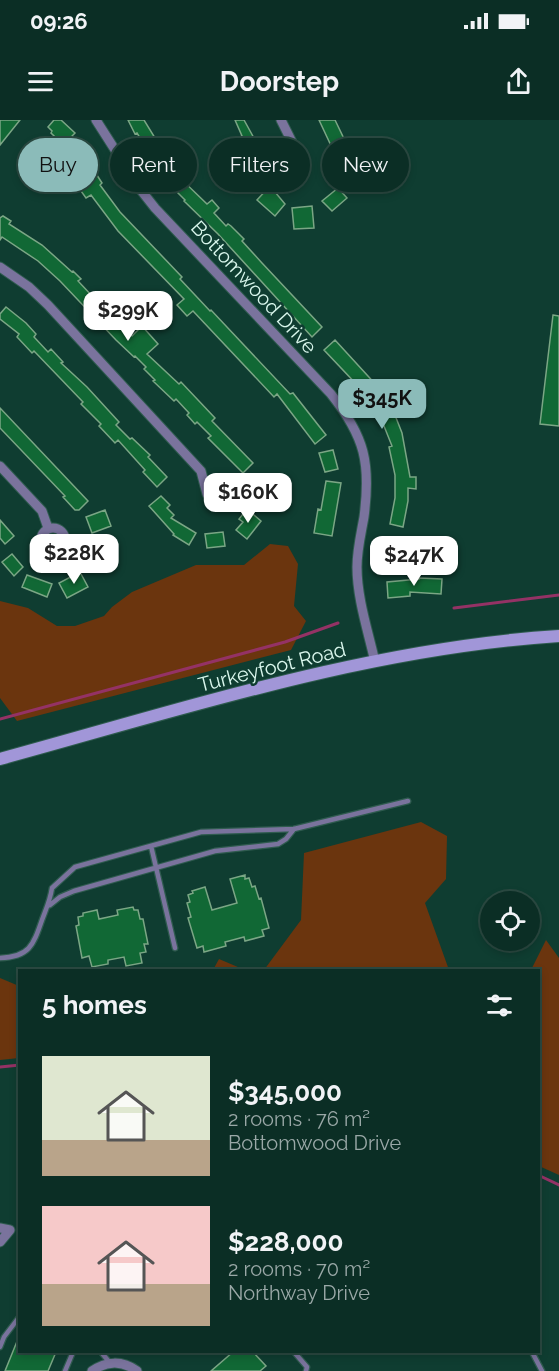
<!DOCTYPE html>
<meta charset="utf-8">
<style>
:root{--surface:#0b2e25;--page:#193a32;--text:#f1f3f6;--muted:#9aa8a7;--line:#2b4a42;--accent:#8bbbb9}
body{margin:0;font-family:Raleway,sans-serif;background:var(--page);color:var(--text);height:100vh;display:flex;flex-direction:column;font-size:22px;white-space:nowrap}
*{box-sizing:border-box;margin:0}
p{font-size:20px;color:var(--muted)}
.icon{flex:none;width:33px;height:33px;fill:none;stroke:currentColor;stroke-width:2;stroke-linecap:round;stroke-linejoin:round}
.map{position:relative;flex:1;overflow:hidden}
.details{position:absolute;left:18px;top:849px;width:522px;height:384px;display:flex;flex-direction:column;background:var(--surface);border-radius:0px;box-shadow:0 3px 9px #0003,0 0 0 2px var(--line)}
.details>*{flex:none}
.guide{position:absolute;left:18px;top:18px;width:524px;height:54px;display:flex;gap:12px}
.fabs{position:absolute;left:480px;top:771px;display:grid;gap:12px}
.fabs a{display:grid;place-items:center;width:60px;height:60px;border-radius:50%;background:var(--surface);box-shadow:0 3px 9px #0003,0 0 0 2px var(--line);font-size:30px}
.price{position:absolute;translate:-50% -51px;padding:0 14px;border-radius:12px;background:#fff;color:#222;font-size:20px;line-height:39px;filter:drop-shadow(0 2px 3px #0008)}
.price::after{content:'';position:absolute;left:50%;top:36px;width:18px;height:14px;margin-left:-9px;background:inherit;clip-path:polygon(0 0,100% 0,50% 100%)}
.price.current{background:var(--accent);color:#111}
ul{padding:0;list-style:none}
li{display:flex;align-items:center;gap:18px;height:150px;padding:0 24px}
li span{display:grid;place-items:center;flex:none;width:168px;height:120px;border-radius:0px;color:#555}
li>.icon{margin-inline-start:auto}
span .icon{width:72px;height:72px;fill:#fffc;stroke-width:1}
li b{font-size:26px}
h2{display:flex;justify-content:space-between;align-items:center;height:72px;padding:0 24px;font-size:26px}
.pill{padding:0 21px;border-radius:27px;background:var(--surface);box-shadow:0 3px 9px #0003,0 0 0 2px var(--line);font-size:21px;line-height:54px}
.pill.current{background:var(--accent);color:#111}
.status{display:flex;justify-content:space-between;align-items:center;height:42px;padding:0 30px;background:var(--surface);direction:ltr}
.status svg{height:16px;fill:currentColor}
header{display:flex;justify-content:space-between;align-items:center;height:78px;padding:0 24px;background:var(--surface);font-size:27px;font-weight:700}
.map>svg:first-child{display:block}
.green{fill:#6b350e}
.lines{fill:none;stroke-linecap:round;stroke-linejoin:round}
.stream{stroke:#943265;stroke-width:3}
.building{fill:#116835;stroke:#7ba685;stroke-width:1.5}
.lane-casing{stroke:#2f5b4f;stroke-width:7}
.street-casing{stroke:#2f5b4f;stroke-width:11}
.secondary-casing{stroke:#2f5b4f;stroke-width:14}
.lane{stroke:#7a739d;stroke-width:4.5}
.street{stroke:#7a739d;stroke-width:9}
.secondary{stroke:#a196d8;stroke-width:12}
.labels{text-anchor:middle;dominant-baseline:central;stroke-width:5;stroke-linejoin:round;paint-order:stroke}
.street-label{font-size:20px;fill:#daf7ed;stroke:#0f3d31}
</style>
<div class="status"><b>09:26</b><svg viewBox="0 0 49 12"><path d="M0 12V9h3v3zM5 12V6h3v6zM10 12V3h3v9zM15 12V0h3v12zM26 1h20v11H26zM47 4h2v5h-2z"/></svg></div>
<header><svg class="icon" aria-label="menu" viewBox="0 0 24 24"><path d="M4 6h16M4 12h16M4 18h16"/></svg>Doorstep<svg class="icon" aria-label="share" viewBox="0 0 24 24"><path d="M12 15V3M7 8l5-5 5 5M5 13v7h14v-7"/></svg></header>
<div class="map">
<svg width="559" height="1251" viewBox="0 0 559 1251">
<rect width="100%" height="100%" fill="#0f3d31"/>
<path class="green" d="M270 424 288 426 298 444 294 486 306 501 291 530 17 601 0 578V481L28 488 57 506H75L104 496 112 487 132 472 196 445H244Z
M421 702 447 716 446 759 425 783 449 850H264L301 800 304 733Z
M546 820 559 838V1055L539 1046 538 850H531Z
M219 839 245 850H213Z
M0 858 19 866V938L0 940Z"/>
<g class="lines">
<path class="stream" d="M454 488 559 475
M0 599 285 522 338 503
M0 947 20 945
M538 1055 559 1065"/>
</g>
<path class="building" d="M0 0H20L0 25Z
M54 0H61L75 13 72 16 102 63 100 65 120 92 182 157 180 159 210 191 211 190 290 274 293 273 326 315 315 324 277 274 274 277 193 191 187 196 177 185 184 179 118 111 91 75 86 78 76 64 84 58 67 31 69 30 51 13 52 11 48 7Z
M128 0H144L166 36 170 33 184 54 179 57 207 84 212 80 219 88 214 93 226 106 228 104 231 106 244 119 242 121 262 143 322 207 312 217 218 114 184 81 185 80 176 71 165 53 163 55 137 13 135 14Z
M235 0H244L260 29 254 32 266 58 254 64 244 42 248 40 238 18 242 16Z
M319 0H335L347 25 334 32Z
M337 40 350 42 348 59 335 58Z
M270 66 285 84 275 96 257 80Z
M338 68 347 78 332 91 322 81Z
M312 86 314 108 294 109 292 88Z
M3 96 11 101 9 104 42 125 72 152 73 151 81 159 78 161 94 178 97 176 103 184 102 185 132 216 142 206 158 224 147 234 179 264 181 262 215 298 212 301 253 343 243 353 208 318 211 316 197 302 195 304 187 295 189 293 176 279 174 281 153 261 155 260 144 249 146 247 135 236 134 237 116 220 60 161 38 141 2 117 0 120V98Z
M6 187 26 203 36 214 34 217 48 232 51 229 63 242 61 243 87 267 119 302 116 305 130 319 132 318 150 335 148 337 167 357 157 367 143 352 145 350 118 320 115 323 99 306 101 304 81 284 83 282 34 231 32 233 17 217 19 214 0 199V194Z
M553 195 559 196V306L540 304Z
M335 220 378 267 393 290 402 313 410 357H416V369L408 368V381L403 407 390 404 395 378V355L389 327 392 326 380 296 362 267 360 268 324 230Z
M0 288 88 381 79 390H75L63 377 65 376 0 308Z
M333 330 338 349 325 352 319 333Z
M261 360 263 380 248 381 246 362Z
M326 361 341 363 332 416 314 413 318 389 321 390Z
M161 376 170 385 167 388 174 395 171 398 196 413 189 425 173 415 174 414 149 386Z
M247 389 261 401 247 419 236 410 243 402 239 399Z
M105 390 111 406 92 413 86 397Z
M0 400 14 416 5 424 0 418Z
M223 412 225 426 207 428 205 414Z
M93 425 107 429 101 449 87 445Z
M12 434 23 447 14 456 2 442Z
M80 452 88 467 67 478 59 463Z
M27 455 52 464 47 477 22 467Z
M419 458 442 459 441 474 410 472V476L388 478 387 462 419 459Z
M245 755V759L249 758 252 767 255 766 259 779 261 778 269 808 262 810 264 816 245 821 244 817 225 822 226 826 204 832 203 826 197 828 188 798 191 797 187 783 190 782 188 775 193 773 192 771 205 767 212 790 237 783 230 759Z
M133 787 134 790H138L140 799H143L148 824H144L146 832 140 833 142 843 126 846 124 837 108 840V844L92 847 89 836 82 838 76 806 79 805 78 797 83 796V793L97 790 99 799 118 795 117 790Z
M20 1214V1232H56L48 1251H5Z
M233 1232H253L266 1246 260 1251H211Z"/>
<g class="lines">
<g class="lane-casing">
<path id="lane" d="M151 726 175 828
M50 785 60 777 74 771 215 731 278 724 286 719 294 709
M0 838C29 837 33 826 42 800 46 789 50 781 52 768L75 747 201 712 294 709 408 681
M0 1227 4 1217 20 1196
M101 1232 110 1243
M294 1232 307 1247 306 1251
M532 1232 542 1251
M65 1251 73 1232"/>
</g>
<g class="street-casing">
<path id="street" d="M96 0 140 69 155 88 331 274C365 317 371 343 364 397 361 414 357 430 357 447 357 478 368 511 375 542
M281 0 302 42
M0 147 29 167 48 185 201 351 207 374
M0 346 42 391 48 408
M41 420a12 12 0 1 1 24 0a12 12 0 1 1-24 0Z
M0 1108 10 1110 0 1122
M92 1251C106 1241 122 1240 137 1251"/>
</g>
<g class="secondary-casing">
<path id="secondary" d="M0 639C183 589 369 528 559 516"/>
</g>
<use href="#lane" class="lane"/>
<use href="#street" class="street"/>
<use href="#secondary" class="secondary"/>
</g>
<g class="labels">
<g class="street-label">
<text transform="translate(254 167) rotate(47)">Bottomwood Drive</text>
<text transform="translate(272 547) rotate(-14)">Turkeyfoot Road</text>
</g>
</g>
</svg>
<div class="fabs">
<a><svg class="icon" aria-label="locate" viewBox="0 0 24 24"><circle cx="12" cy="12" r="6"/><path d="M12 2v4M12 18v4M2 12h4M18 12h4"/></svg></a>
</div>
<b class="price" style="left:128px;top:222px">$299K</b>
<b class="price current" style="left:382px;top:310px">$345K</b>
<b class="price" style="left:248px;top:404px">$160K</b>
<b class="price" style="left:74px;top:465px">$228K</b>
<b class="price" style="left:414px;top:467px">$247K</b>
<div class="guide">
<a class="pill current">Buy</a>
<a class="pill">Rent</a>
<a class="pill">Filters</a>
<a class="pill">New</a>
</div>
<section class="details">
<h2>5 homes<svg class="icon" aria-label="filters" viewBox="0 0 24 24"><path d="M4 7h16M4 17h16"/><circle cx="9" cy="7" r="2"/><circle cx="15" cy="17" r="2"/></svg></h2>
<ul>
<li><span style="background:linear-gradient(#dfe7d0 70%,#b9a48a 0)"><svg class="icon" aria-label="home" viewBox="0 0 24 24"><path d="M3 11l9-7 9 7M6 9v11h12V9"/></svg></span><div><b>$345,000</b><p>2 rooms · 76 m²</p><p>Bottomwood Drive</p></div></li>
<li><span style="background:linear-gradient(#f6c9c9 65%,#b9a48a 0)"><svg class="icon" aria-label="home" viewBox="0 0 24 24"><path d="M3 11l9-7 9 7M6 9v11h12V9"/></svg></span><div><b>$228,000</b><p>2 rooms · 70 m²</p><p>Northway Drive</p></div></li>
</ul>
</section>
</div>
